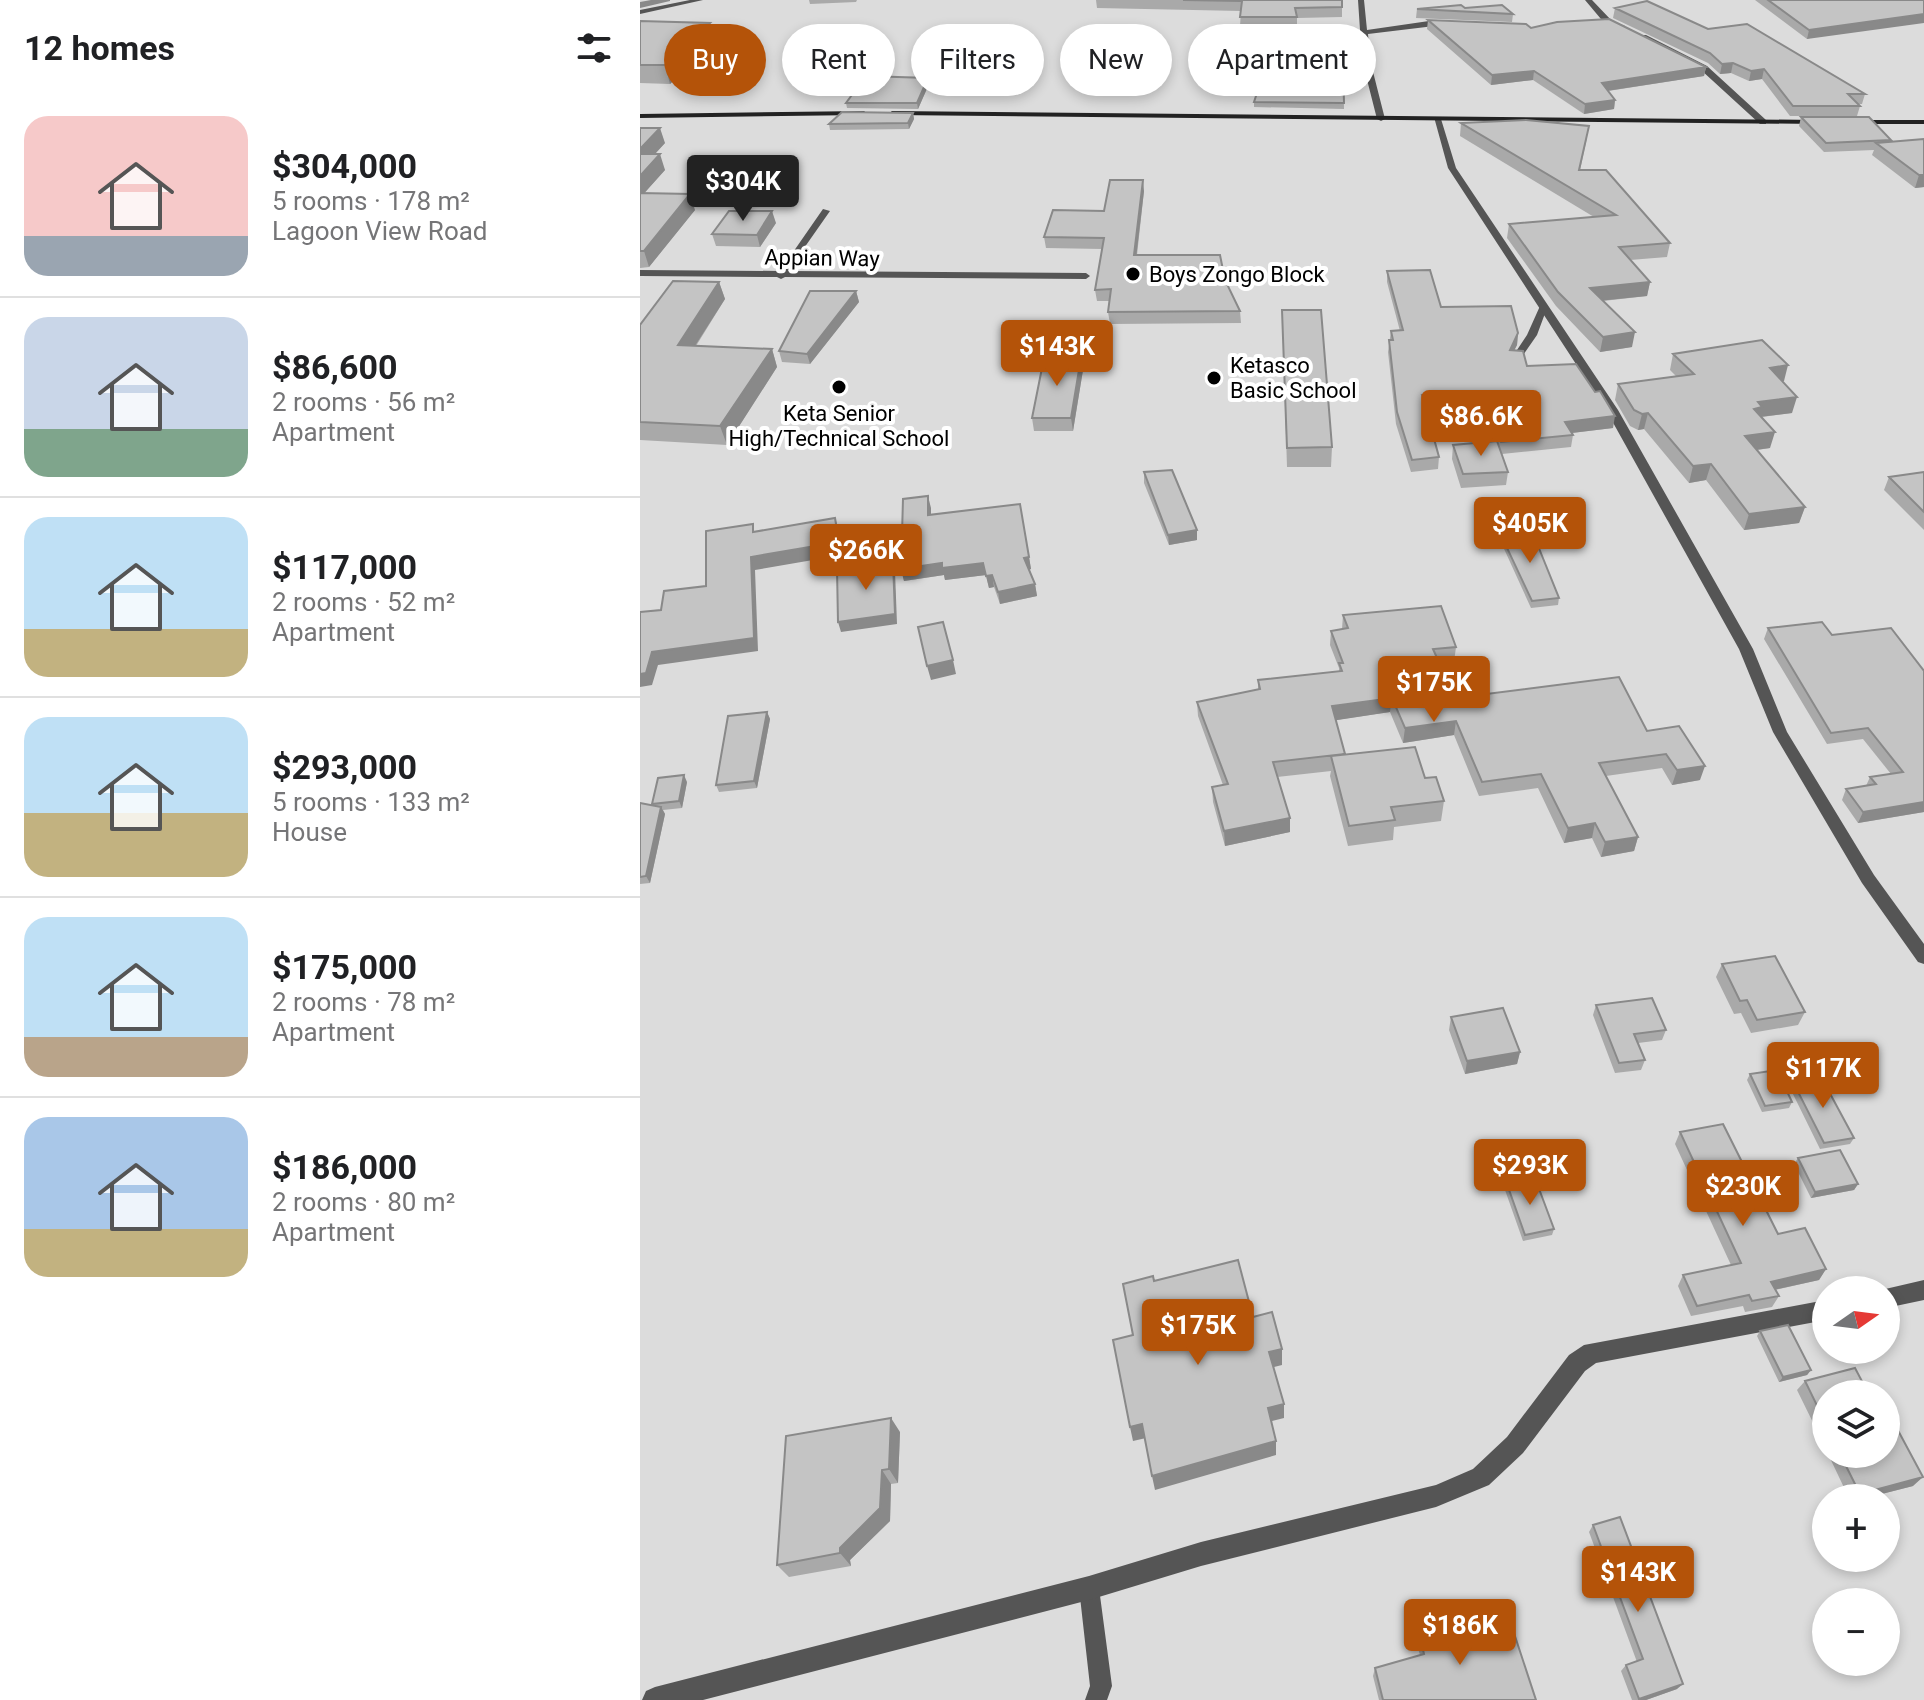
<!DOCTYPE html>
<meta charset="utf-8">
<style>
:root{--surface:#fff;--page:#f6f6f6;--text:#202124;--muted:#757577;--line:#e0e0e0;--accent:#b45309}
body{margin:0;font-family:Roboto,sans-serif;background:var(--page);color:var(--text);height:100vh;display:flex;flex-direction:column;font-size:30px;white-space:nowrap}
*{box-sizing:border-box;margin:0}
p{font-size:26px;color:var(--muted)}
.icon{flex:none;width:44px;height:44px;fill:none;stroke:currentColor;stroke-width:2;stroke-linecap:round;stroke-linejoin:round}
.map{position:relative;flex:1;overflow:hidden}
.side{display:flex;flex-direction:column;background:var(--surface);width:640px}
.side>*{flex:none}
.banner{position:absolute;left:24px;top:24px;width:760px;height:72px;display:flex;gap:16px}
.needle{width:52px;rotate:76deg}
.controls{position:absolute;left:1172px;top:1276px;display:grid;gap:16px}
.controls a{display:grid;place-items:center;width:88px;height:88px;border-radius:50%;background:var(--surface);box-shadow:0 4px 12px #0003;font-size:40px}
.price{position:absolute;translate:-50% -68px;padding:0 18px;border-radius:8px;background:var(--accent);color:#fff;font-size:26px;line-height:52px;filter:drop-shadow(0 2px 4px #0008)}
.price::after{content:'';position:absolute;left:50%;top:48px;width:24px;height:18px;margin-left:-12px;background:inherit;clip-path:polygon(0 0,100% 0,50% 100%)}
.price.current{background:#222;color:#fff}
ul{padding:0;list-style:none}
li{display:flex;align-items:center;gap:24px;height:200px;padding:0 24px}
li+li{border-top:2px solid var(--line)}
li span{display:grid;place-items:center;flex:none;width:224px;height:160px;border-radius:24px;color:#555}
li>.icon{margin-inline-start:auto}
span .icon{width:96px;height:96px;fill:#fffc;stroke-width:1}
li b{font-size:34px}
h2{display:flex;justify-content:space-between;align-items:center;height:96px;padding:0 24px;font-size:34px}
.chip{padding:0 28px;border-radius:36px;background:var(--surface);box-shadow:0 4px 12px #0003;font-size:28px;line-height:72px}
.chip.current{background:var(--accent);color:#fff}
main{display:flex;flex:1;min-height:0}
.map>svg:first-child{display:block}
.green{fill:#dcdcdc;fill-rule:evenodd}
.lines{fill:none;stroke-linecap:round;stroke-linejoin:round}
.service{fill:#555;fill-rule:evenodd}
.minor{fill:#555;fill-rule:evenodd}
.secondary{fill:#222;fill-rule:evenodd}
.wall{fill:#a9a9a9}
.shaded-wall{fill:#898989}
.building{fill:#c4c4c4;stroke:#898989;stroke-width:2}
.poi-dot{fill:#000;stroke:#fff;stroke-width:3}
.labels{text-anchor:middle;dominant-baseline:central;stroke-width:8;stroke-linejoin:round;paint-order:stroke}
.far-street-label{font-size:22px;fill:#000;stroke:#fff}
.far-poi-label{font-size:22px;fill:#000;stroke:#fff;text-anchor:start}
</style>
<main>
<section class="side">
<h2>12 homes<svg class="icon" aria-label="filters" viewBox="0 0 24 24"><path d="M4 7h16M4 17h16"/><circle cx="9" cy="7" r="2"/><circle cx="15" cy="17" r="2"/></svg></h2>
<ul>
<li><span style="background:linear-gradient(#f6c9c9 75%,#9aa5b1 0)"><svg class="icon" aria-label="home" viewBox="0 0 24 24"><path d="M3 11l9-7 9 7M6 9v11h12V9"/></svg></span><div><b>$304,000</b><p>5 rooms · 178 m²</p><p>Lagoon View Road</p></div></li>
<li><span style="background:linear-gradient(#c9d6e8 70%,#7fa58c 0)"><svg class="icon" aria-label="home" viewBox="0 0 24 24"><path d="M3 11l9-7 9 7M6 9v11h12V9"/></svg></span><div><b>$86,600</b><p>2 rooms · 56 m²</p><p>Apartment</p></div></li>
<li><span style="background:linear-gradient(#bfe0f5 70%,#c2b280 0)"><svg class="icon" aria-label="home" viewBox="0 0 24 24"><path d="M3 11l9-7 9 7M6 9v11h12V9"/></svg></span><div><b>$117,000</b><p>2 rooms · 52 m²</p><p>Apartment</p></div></li>
<li><span style="background:linear-gradient(#bfe0f5 60%,#c2b280 0)"><svg class="icon" aria-label="home" viewBox="0 0 24 24"><path d="M3 11l9-7 9 7M6 9v11h12V9"/></svg></span><div><b>$293,000</b><p>5 rooms · 133 m²</p><p>House</p></div></li>
<li><span style="background:linear-gradient(#bfe0f5 75%,#b9a48a 0)"><svg class="icon" aria-label="home" viewBox="0 0 24 24"><path d="M3 11l9-7 9 7M6 9v11h12V9"/></svg></span><div><b>$175,000</b><p>2 rooms · 78 m²</p><p>Apartment</p></div></li>
<li><span style="background:linear-gradient(#a9c7e8 70%,#c2b280 0)"><svg class="icon" aria-label="home" viewBox="0 0 24 24"><path d="M3 11l9-7 9 7M6 9v11h12V9"/></svg></span><div><b>$186,000</b><p>2 rooms · 80 m²</p><p>Apartment</p></div></li>
</ul>
</section>
<div class="map">
<svg width="1284" height="1700" viewBox="0 0 1284 1700">
<rect width="100%" height="100%" fill="#fff"/>
<path class="green" d="M0 0H1284V1700H0ZM1186 1290H1246V1350H1186ZM1186 1394H1246V1454H1186ZM1186 1498H1246V1558H1186ZM1186 1602H1246V1662H1186Z"/>
<g class="lines">
<path class="service" d="M183 209 190 211 148 271 446 273 450 276 446 279 145 277 141 279 137 277 0 276V270L140 271Z
M900 306 907 308 897 335 879 361H873L871 359 887 335Z
M449 1578 456 1581 459 1588 472 1686 467 1700H445L450 1686 439 1588 442 1581Z"/>
<path class="minor" d="M50 0H63L0 14V10Z
M718 0H724L727 30 789 21 811 24 728 34 730 60 745 119 741 121 737 119 722 60Z
M945 0H952L972 21 985 26V30L966 25Z
M1000 35H1006L1067 66 1126 120V124H1120L1061 70 1000 39Z
M794 117 801 119 816 168 978 410 1113 649 1147 732 1234 875 1284 944V964L1278 962 1222 883 1133 732 1099 649 966 410 808 168Z
M1284 1280V1300L1246 1308V1290H1241Z
M1186 1300V1320L956 1363 945 1371 883 1453 849 1485 796 1507 561 1566 449 1600 63 1700H2L6 1691 15 1687 449 1576 561 1542 796 1485 833 1469 867 1437 929 1355 944 1345Z"/>
<path class="secondary" d="M225 111 222 115 0 118V114Z
M251 111 1178 120 1182 122 1178 124 254 115Z
M1214 120H1284V124H1211Z"/>
</g>
<path class="wall" d="M169 0H217L216 2 170 4Z
M456 0H702V17L657 18V27L600 26 601 11 457 8Z
M1115 0H1284L1167 39Z
M825 8 873 14 872 22 776 18 777 9Z
M975 8 1068 29 1225 94 1222 104H1218L1220 106 1217 116H1150L1122 79 1109 81 1091 73 1080 74 1068 63 973 18Z
M788 20 891 28 1066 67 1064 76 968 91 975 100 974 109 944 114 893 80 851 85 787 29Z
M0 21 75 41 30 84 0 83Z
M703 62 704 109 614 107V102L643 75Z
M289 84 278 109 207 108 206 103Z
M273 113 274 119 269 129 190 130 189 124Z
M1161 117 1251 140V142L1284 139V187L1275 188 1232 155 1234 150 1184 152 1159 126Z
M821 123 947 138 940 170 1030 243 1027 257 990 260 1010 282 1007 296 963 301 992 347 960 352 916 306 867 238 869 224 954 217 820 136Z
M0 128 25 143 15 154 25 170 4 193 55 210 9 267 0 268Z
M504 191 497 255 585 280 600 311 601 323 470 324 468 312 470 301H457L455 290 462 249 406 248 404 237 464 211Z
M136 223 120 247 76 246 72 234Z
M747 271 801 307 878 333 877 345 874 350 887 366 973 428 932 433 933 435 931 447 862 454 868 472 866 485 821 488 812 459 813 445 855 442 839 402 785 406 799 457 798 469 771 472 756 424 748 352 751 331H760L747 282Z
M79 282 85 299 56 346 132 349 137 367 87 445 0 440V325Z
M216 291 219 302 170 364 142 362 139 351Z
M642 310 692 447 691 467H647Z
M1033 354 1144 381H1142L1152 413 1122 417 1130 448 1117 450 1165 507 1159 523 1104 530 1066 480 1049 483 1004 429 998 430 990 426 975 400 978 384 1037 377 1030 370Z
M441 358 443 370 433 431H394L392 418Z
M504 472 557 530V540L529 545 504 483Z
M1284 472V530L1244 490 1249 477Z
M380 504 391 569 389 570 395 584 397 596 360 604 354 587 349 588 346 575 305 580 304 575 264 581 261 569 291 508V515Z
M860 533 919 598 918 605 891 608 860 540Z
M703 615 816 647 814 662 799 663 815 698 1007 731 1060 780 1032 785 1022 768 966 776 998 837 994 851 961 857 952 838 924 843 898 788 839 796 814 735 763 743 750 712 696 720 705 754 785 778 804 801 801 821 754 827 753 840 708 846 690 776 691 771 637 777 650 832 585 846 573 802 572 787 583 785 558 716 557 702 618 690V680L699 671V668L690 645 691 631 702 629Z
M1182 622 1284 812 1218 823 1202 800 1206 789 1226 786 1230 777 1251 774 1223 739 1187 744 1124 639 1128 628Z
M127 712 130 719 117 788 79 792 76 785Z
M47 782 42 808 23 810 25 814 10 883 0 884V803L13 806 12 804Z
M1082 964 1165 1012 1158 1025 1111 1033 1101 1013 1094 1014 1076 977Z
M956 1005 1026 1030 1022 1040 998 1043 1005 1060 1001 1070 975 1073 953 1015Z
M811 1017 880 1052 877 1064 825 1074 809 1030Z
M1110 1074 1152 1102 1149 1108 1122 1112 1107 1080Z
M1153 1082 1214 1138 1210 1144 1180 1149 1150 1088Z
M1040 1132 1138 1234 1186 1269 1179 1280 1135 1290 1139 1296 1132 1307 1105 1312 1103 1306 1051 1316 1038 1286 1043 1275 1091 1265 1035 1144Z
M1158 1158 1218 1184 1214 1190 1171 1198 1154 1164Z
M867 1184 914 1229 912 1235 883 1241 865 1190Z
M1120 1331 1171 1370 1167 1375 1139 1382 1117 1336Z
M1165 1381 1226 1389 1186 1394V1449L1157 1390Z
M260 1432 258 1483 251 1484 250 1521 210 1560 211 1566 149 1577 137 1565Z
M1188 1454H1246L1273 1486 1226 1498H1209Z
M953 1525 1037 1689 1006 1700H992L981 1671 986 1665 997 1662 949 1532Z
M779 1633H842L896 1700H739L733 1676 735 1668 780 1655 776 1642Z"/>
<path class="shaded-wall" d="M11 0H30V1L0 8V2Z
M1284 14V23L1167 39 1169 30Z
M70 23 75 41 30 84 25 65Z
M1093 63 1091 73 1080 74 1082 64Z
M1066 67 1064 76 960 92 962 83Z
M1124 69 1122 79 1109 81 1111 71Z
M894 71 893 80 851 85 852 75Z
M288 78 289 84 278 109 277 103Z
M975 100 974 109 944 114 945 104Z
M273 113 274 119 269 129 268 123Z
M20 128 25 143 1 169 0 165V149Z
M20 154 25 170 0 198V176Z
M1279 175H1284V187L1275 188Z
M503 180 504 191 495 267 494 255Z
M50 194 55 210 9 267 4 251Z
M132 211 136 223 120 247 117 235Z
M79 282 85 299 44 363 38 345Z
M1010 282 1007 296 948 302 950 288Z
M216 291 219 302 170 364 167 354Z
M995 332 992 347 960 352 963 337Z
M878 333 877 345 869 361 870 350Z
M132 349 137 367 87 445 80 426Z
M441 358 443 370 433 431 431 418Z
M1148 365 1144 381 1125 384 1130 368Z
M1157 397 1152 413 1119 417 1114 409 1118 402Z
M1008 413 1004 429 998 430 1002 414Z
M975 416 973 428 923 434 925 422Z
M1135 432 1130 448 1100 452 1105 436Z
M1071 464 1066 480 1049 483 1053 466Z
M288 496 291 508V527L288 515Z
M1165 507 1159 523 1104 530 1109 514Z
M195 518 199 531 202 555 115 570 118 651 18 665 12 685 0 687V674L12 652 111 557Z
M557 530V540L529 545 528 535Z
M389 557 391 569 386 570 384 558Z
M253 562 255 571 257 624 201 632 198 622Z
M302 563H343L346 575 305 580 304 575 264 581 261 569Z
M352 575 354 587 349 588 346 576Z
M395 584 397 596 360 604 358 592Z
M313 660 316 674 291 680 287 666Z
M752 698 750 712 691 721 692 706Z
M127 712 130 719 117 788 114 781Z
M816 721 814 735 763 743 765 728Z
M1065 766 1060 780 1032 785 1037 770Z
M44 775 47 782 42 808 39 801Z
M1284 802V812L1218 823 1223 812Z
M21 807 25 814 10 883 6 876Z
M650 818V832L585 846 584 831Z
M955 823 952 838 924 843 928 828Z
M998 837 994 851 961 857 965 842Z
M880 1052 877 1064 825 1074 827 1061Z
M1218 1184 1214 1190 1171 1198 1175 1192Z
M1186 1269 1179 1280 1124 1292 1131 1282Z
M642 1349V1365L630 1368 629 1352Z
M1171 1370 1167 1375 1139 1382 1143 1377Z
M644 1404V1418L628 1422V1408Z
M251 1418 260 1432 258 1483 249 1469Z
M502 1424 506 1438 493 1441 490 1427Z
M636 1441V1455L515 1490 512 1476Z
M242 1470 251 1484 250 1521 210 1560 211 1566 200 1553V1548Z
M1283 1477 1273 1486 1226 1498H1215L1220 1494Z
M1043 1684 1037 1689 1006 1700H998Z"/>
<path class="building" d="M543 0H702V7L655 8 657 17H600L602 1Z
M1128 0H1284V14L1169 30Z
M1007 1 1068 29 1107 24 1225 94H1208L1220 106H1153L1124 69 1111 71 1093 63 1082 64 1070 53 975 8Z
M821 5 825 8 862 5 873 14 777 9Z
M969 19 1066 67 962 83 975 100 945 104 894 71 852 75 788 20 886 24 891 28 917 22Z
M0 21 70 23 25 65H0Z
M648 61 703 62 704 103 614 102 623 75H643Z
M226 76 288 78 277 103H206Z
M202 112 273 113 268 123 189 124Z
M1161 117H1229L1251 140 1186 143Z
M886 120 949 126 939 170H966L1030 243 979 247 1010 282 950 288 995 332 963 337 918 292 869 224 976 215 821 123Z
M0 128H20L0 149Z
M1284 139V175H1279L1236 143Z
M0 154H20L0 176Z
M470 180H503L494 255H580L585 280 600 311 468 312 471 289 455 290 464 238 404 237 413 210 464 211Z
M0 193 50 194 4 251H0Z
M89 211H132L117 235 72 234Z
M790 270 801 307 871 306 878 333 870 350 883 351 887 366 936 364 955 392 960 391 975 416 925 422 933 435 861 442 840 391 782 395 799 457 772 460 757 412 749 340H753L751 331 763 330 747 271Z
M33 281 79 282 38 345 132 349 80 426 0 422V325Z
M170 291H216L167 354 139 351Z
M642 310H681L692 447 647 448Z
M1122 340 1148 365 1130 368 1157 397 1118 402 1122 407 1114 409 1135 432 1105 436 1165 507 1109 514 1071 464 1053 466 1008 413 1002 414 994 410 978 384 1054 374 1033 354Z
M404 358H441L431 418H392Z
M857 441 868 472 823 474 813 445Z
M532 470 557 530 528 535 504 472Z
M1284 472V512L1249 477Z
M288 496V515L380 504 389 557 384 558 395 584 358 592 352 575 346 576 343 563 302 568V563L261 569 263 499Z
M195 518 199 542 111 557 114 638 12 652 6 673 0 674V612L21 610 24 591 66 586V531L113 524V532Z
M892 531 919 598 892 601 860 533Z
M253 562 255 614 198 622 197 569Z
M801 606 816 647 793 649 815 698 979 677 1007 731 1039 726 1065 766 1037 770 1026 754 959 763 998 837 965 842 955 823 928 828 901 774 842 782 816 721 765 728 752 698 692 706 705 754 633 762 650 818 584 831 572 787 588 784 557 702 620 689 618 680 702 671 699 663H703L691 631 708 628 703 615Z
M303 622 313 660 287 666 278 627Z
M1182 622 1192 635 1251 628 1284 671V802L1223 812 1206 789 1236 784 1230 777 1263 772 1228 728 1191 733 1128 628Z
M127 712 114 781 76 785 88 716Z
M775 747 785 778 796 777 804 801 751 807 755 820 709 826 691 756Z
M44 775 39 801 12 804 18 778Z
M0 803 21 807 6 876 0 877Z
M1135 956 1165 1012 1117 1020 1107 1000 1100 1001 1082 964Z
M1012 998 1026 1030 994 1034 1005 1060 979 1063 956 1005Z
M863 1008 880 1052 827 1061 811 1017Z
M1137 1070 1152 1102 1125 1106 1110 1074Z
M1180 1075 1214 1138 1184 1143 1153 1082Z
M1083 1124 1138 1234 1165 1228 1186 1269 1131 1282 1139 1296 1112 1301 1109 1295 1057 1306 1043 1275 1101 1263 1040 1132Z
M1200 1150 1218 1184 1175 1192 1158 1158Z
M895 1178 914 1229 885 1235 867 1184Z
M598 1260 613 1317 632 1312 642 1349 629 1352 644 1404 628 1408 636 1441 512 1476 502 1424 490 1427 473 1340 493 1335 483 1284 513 1276 514 1281Z
M1148 1325 1171 1370 1143 1377 1120 1331Z
M1215 1368 1226 1389 1235 1388 1238 1394H1186V1424L1165 1381Z
M1246 1408 1283 1477 1220 1494 1200 1454H1246Z
M251 1418 249 1469 242 1470 240 1508 200 1548V1553L137 1565 146 1436Z
M980 1517 1043 1684 999 1699 986 1665 1003 1659 953 1525Z
M837 1616 842 1633 871 1624 896 1700H743L735 1668 784 1654 779 1633Z"/>
<g class="poi-dot">
<circle cx="493" cy="274" r="8"/>
<circle cx="574" cy="378" r="8"/>
<circle cx="199" cy="387" r="8"/>
</g>
<g class="labels">
<g class="far-street-label">
<text transform="translate(182 258) rotate(1)">Appian Way</text>
</g>
<g class="far-poi-label">
<text x="509" y="274">Boys Zongo Block</text>
<text x="590" y="365">Ketasco<tspan x="590" dy="25">Basic School</tspan></text>
<text x="199" y="413" text-anchor="middle">Keta Senior<tspan x="199" dy="25">High/Technical School</tspan></text>
</g>
</g>
</svg>
<div class="controls">
<a><svg class="needle" viewBox="-14 -14 28 28"><path d="M0-13l5 13h-10z" fill="#e53935"/><path d="M0 13l5-13h-10z" fill="#757577"/></svg></a>
<a><svg class="icon" aria-label="layers" viewBox="0 0 24 24"><path d="M12 4l9 5-9 5-9-5zM3 14l9 5 9-5"/></svg></a>
<a>+</a>
<a>−</a>
</div>
<b class="price current" style="left:103px;top:223px">$304K</b>
<b class="price" style="left:417px;top:388px">$143K</b>
<b class="price" style="left:841px;top:458px">$86.6K</b>
<b class="price" style="left:890px;top:565px">$405K</b>
<b class="price" style="left:226px;top:592px">$266K</b>
<b class="price" style="left:794px;top:724px">$175K</b>
<b class="price" style="left:1183px;top:1110px">$117K</b>
<b class="price" style="left:890px;top:1207px">$293K</b>
<b class="price" style="left:1103px;top:1228px">$230K</b>
<b class="price" style="left:558px;top:1367px">$175K</b>
<b class="price" style="left:998px;top:1614px">$143K</b>
<b class="price" style="left:820px;top:1667px">$186K</b>
<div class="banner">
<a class="chip current">Buy</a>
<a class="chip">Rent</a>
<a class="chip">Filters</a>
<a class="chip">New</a>
<a class="chip">Apartment</a>
</div>
</div>
</main>
